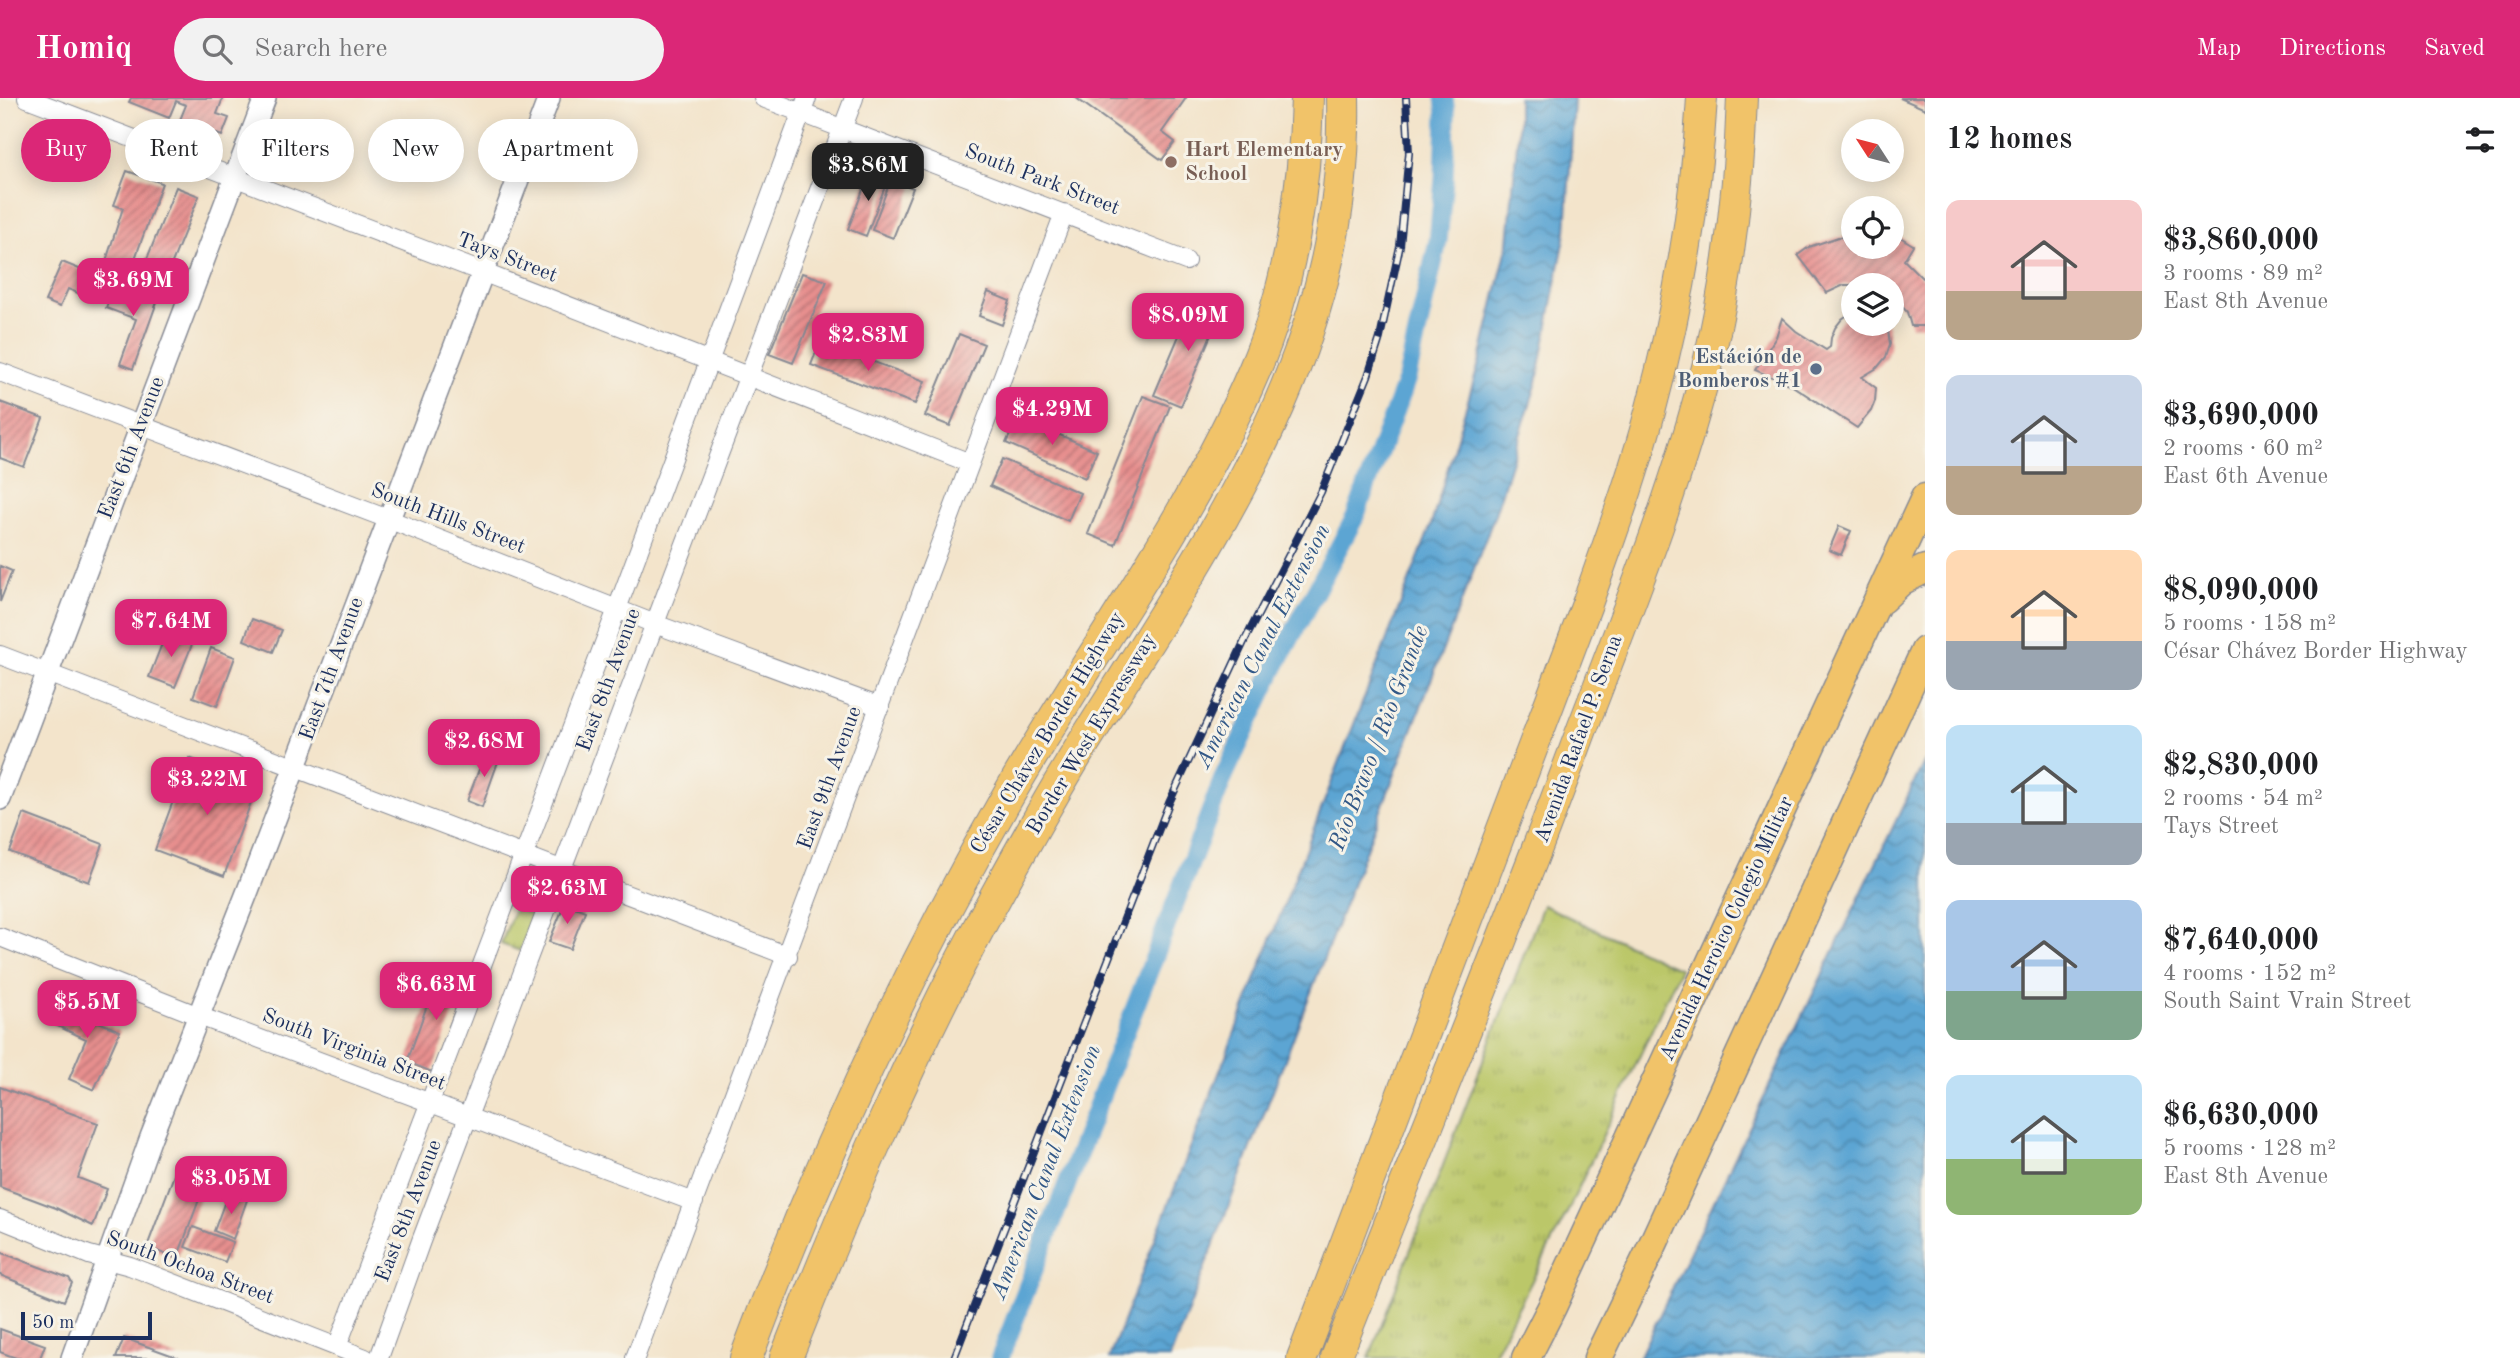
<!DOCTYPE html>
<meta charset="utf-8">
<style>
:root{--surface:#fff;--page:#f2f2f2;--text:#202124;--muted:#757577;--accent:#db2777}
body{margin:0;font-family:"Old Standard TT",serif;background:var(--page);color:var(--text);height:100vh;display:flex;flex-direction:column;font-size:26px;white-space:nowrap}
*{box-sizing:border-box;margin:0}
p{font-size:23px;color:var(--muted)}
.icon{flex:none;width:38px;height:38px;fill:none;stroke:currentColor;stroke-width:2;stroke-linecap:round;stroke-linejoin:round}
.map{position:relative;flex:1;overflow:hidden}
.side{display:flex;flex-direction:column;background:var(--surface);width:595px}
.side>*{flex:none}
.top-card{position:absolute;left:21px;top:21px;width:665px;height:63px;display:flex;gap:14px}
.needle{width:46px;rotate:306deg}
.fabs{position:absolute;left:1841px;top:21px;display:grid;gap:14px}
.fabs a{display:grid;place-items:center;width:63px;height:63px;border-radius:50%;background:var(--surface);box-shadow:0 4px 18px #0003;font-size:35px}
.scale{position:absolute;left:21px;bottom:18px;width:131px;box-sizing:border-box;padding-left:7px;border:4px solid #1b2f5e;border-top:0;font-size:19px;line-height:24px;white-space:nowrap;color:#1b2f5e;-webkit-text-stroke:5px #f7f3e8;paint-order:stroke}
.price{position:absolute;translate:-50% -60px;padding:0 16px;border-radius:14px;background:var(--accent);color:#fff;font-size:23px;line-height:46px;filter:drop-shadow(0 2px 4px #0008)}
.price::after{content:'';position:absolute;left:50%;top:42px;width:21px;height:16px;margin-left:-10px;background:inherit;clip-path:polygon(0 0,100% 0,50% 100%)}
.price.on{background:#222;color:#fff}
ul{padding:0;list-style:none}
li{display:flex;align-items:center;gap:21px;height:175px;padding:0 21px}
li span{display:grid;place-items:center;flex:none;width:196px;height:140px;border-radius:14px;color:#555}
li>.icon{margin-inline-start:auto}
span .icon{width:84px;height:84px;fill:#fffc;stroke-width:1}
li b{font-size:30px}
h2{display:flex;justify-content:space-between;align-items:center;height:84px;padding:0 21px;font-size:30px}
.chip{padding:0 24px;border-radius:32px;background:var(--surface);box-shadow:0 4px 18px #0003;font-size:24px;line-height:63px}
.chip.on{background:var(--accent);color:#fff}
header{display:flex;align-items:center;gap:42px;box-sizing:border-box;height:98px;padding:0 35px;background:var(--accent);color:#fff}
header strong{font-size:33px}
nav{display:flex;gap:38px;margin-inline-start:auto;font-size:24px}
.search{width:490px;height:63px;background:var(--page);display:flex;align-items:center;gap:18px;box-sizing:border-box;padding:0 24px;border-radius:38px;color:var(--muted);font-size:26px}
main{display:flex;flex:1;min-height:0}
.map>svg:first-child{display:block}
.grass{fill:url(#grass-tufts);stroke:#6b7b64;stroke-width:2}
.water{fill:url(#water-waves);stroke:#3c6a98;stroke-width:2}
.lines{fill:none;stroke-linecap:round;stroke-linejoin:round}
.canal{stroke:#5ca5d3;stroke-width:19}
.building{fill:url(#building-hatch)}
.minor-casing{stroke:#878a94;stroke-width:20}
.tertiary-casing{stroke:#878a94;stroke-width:24}
.primary-casing{stroke:#878a94;stroke-width:31}
.trunk-casing{stroke:#878a94;stroke-width:32}
.motorway-casing{stroke:#878a94;stroke-width:34}
.minor{stroke:#fff;stroke-width:18}
.tertiary{stroke:#fff;stroke-width:21}
.primary{stroke:#f1c369;stroke-width:28}
.trunk{stroke:#f1c369;stroke-width:30}
.motorway{stroke:#f1c369;stroke-width:32}
.rail-casing{stroke:#1b2f5e;stroke-width:8}
.rail{stroke:#f7f3e8;stroke-width:5;stroke-dasharray:16;stroke-linecap:butt}
.education-dot{fill:#8d6e63;stroke:#f7f3e8;stroke-width:2.5}
.service-dot{fill:#5c6f8a;stroke:#f7f3e8;stroke-width:2.5}
.labels{text-anchor:middle;dominant-baseline:central;stroke-width:6;stroke-linejoin:round;paint-order:stroke}
.education-label{font-size:21px;font-weight:bold;fill:#785e54;stroke:#f7f3e8;text-anchor:start}
.street-label{font-size:21px;fill:#1b2f5e;stroke:#f7f3e8}
.service-label{font-size:21px;font-weight:bold;fill:#4e5e75;stroke:#f7f3e8;text-anchor:end}
.water-label{font-size:23px;font-style:italic;fill:#325887;stroke:#f7f3e8}
</style>
<header>
<strong>Homiq</strong>
<div class="search"><svg class="icon" aria-label="search" viewBox="0 0 24 24"><circle cx="10" cy="10" r="6"/><path d="M15 15l6 6"/></svg>Search here</div>
<nav><a>Map</a><a>Directions</a><a>Saved</a></nav>
</header>
<main>
<div class="map">
<svg width="1925" height="1260" viewBox="0 0 1925 1260">
<defs>
<pattern id="grass-tufts" width="24" height="20" patternUnits="userSpaceOnUse" patternTransform="scale(1.75)"><rect width="24" height="20" fill="#bbc769"/><path d="M3 7l-1-3M5 7V3M7 7l1-3M15 17l-1-3M17 17v-4M19 17l1-3" fill="none" stroke="#a0ab5d"/></pattern>
<pattern id="water-waves" width="16" height="10" patternUnits="userSpaceOnUse" patternTransform="scale(1.75)"><rect width="16" height="10" fill="#5ca5d3"/><path d="M0 5q4-4 8 0t8 0" fill="none" stroke="#4b87ae"/></pattern>
<pattern id="building-hatch" width="6" height="6" patternUnits="userSpaceOnUse" patternTransform="scale(1.75)"><rect width="6" height="6" fill="#e78f8e"/><path d="M-1 1l2-2M0 6l6-6M5 7l2-2" fill="none" stroke="#ba7577"/></pattern>
</defs>
<rect width="100%" height="100%" fill="#f7f3e8"/>
<filter id="ink" filterUnits="userSpaceOnUse"><feTurbulence type="fractalNoise" baseFrequency=".0143" numOctaves="2"/><feDisplacementMap in="SourceGraphic" scale="14" xChannelSelector="R" yChannelSelector="G"/><feConvolveMatrix kernelMatrix="1 2 1 2 8 2 1 2 1" color-interpolation-filters="sRGB"/></filter>
<filter id="wash" filterUnits="userSpaceOnUse"><feTurbulence type="fractalNoise" baseFrequency=".00686" numOctaves="4" result="noise"/><feDisplacementMap in="SourceGraphic" scale="28" xChannelSelector="R" yChannelSelector="G"/><feGaussianBlur stdDeviation="1.57" result="paint"/><feColorMatrix in="noise" values="0 0 0 0 0 0 0 0 0 0 0 0 0 0 0 0 0 1.4 0 .05"/><feComposite in="paint" operator="in"/></filter>
<g filter="url(#wash)">
<rect width="100%" height="100%" fill="#f3e4cb"/>
<path class="grass" d="M1543 807 1680 871 1567 1115 1492 1260H1369Z
M515 810 534 817 520 853 501 846Z"/>
<path class="water" d="M1518 0H1574V2L1566 134 1537 284 1494 419 1170 1260H1109L1431 427 1480 262 1508 145 1518 34Z
M1925 662V1260H1639Z"/>
<g class="lines">
<path class="canal" d="M1000 1260 1224 678 1274 571 1355 419 1407 280 1438 143 1444 81 1446 16 1444 0"/>
</g>
<g id="blocks">
<path class="building" d="M131 0H223L217 16 229 20 222 38 180 22 186 7 176 3 169 20 129 4Z
M1076 0H1186L1162 34 1175 44 1162 62Z
M1900 0H1925V11Z
M871 71 889 78 866 138 848 131Z
M127 73 162 85 131 172 106 163 123 110 114 107Z
M891 81 913 90 893 140 872 132Z
M176 89 199 98 163 187 140 178Z
M1892 134 1913 147 1904 162 1922 180 1925 179V228H1911L1907 214 1892 197V187H1844L1827 195 1798 157 1809 149 1838 139 1853 140V149H1892Z
M62 164 99 179 90 200 68 191 60 209 45 203Z
M802 175 827 183 793 265 769 256Z
M115 186 158 201 133 271 120 266 136 221 106 210Z
M988 194 1010 203 1002 227 979 218Z
M1194 202 1221 213 1181 308 1154 297Z
M1853 213V226H1887L1890 246 1886 259 1877 270 1862 279 1876 290 1875 303 1871 313 1857 330 1791 287 1755 272 1776 239 1782 220 1796 233 1826 252 1830 249 1831 240 1835 230 1842 221Z
M959 236 984 246 950 328 925 318Z
M820 244 925 283 915 306 811 267Z
M1143 298 1170 308 1115 447 1088 436Z
M0 304 43 320 24 369 0 360Z
M1018 319 1097 353 1085 380 1006 345Z
M1002 361 1080 395 1068 423 990 388Z
M1839 428 1851 433 1841 457 1829 452Z
M0 468 12 473 0 504Z
M252 521 282 532 273 554 244 542Z
M167 533 193 544 175 589 149 579Z
M211 550 235 559 217 608 193 599Z
M486 653 500 658 482 709 467 703Z
M189 660 258 685 224 778 155 752Z
M24 716 103 746 89 784 10 754Z
M565 805 585 813 570 851 549 844Z
M438 876 465 885 432 974 407 964Z
M66 896 96 909 91 921 120 933 94 992 69 981 86 941 53 926Z
M0 989 98 1025 78 1080 107 1091 93 1128 56 1110 0 1089Z
M180 1061 210 1072 177 1161 147 1149Z
M228 1095 247 1102 233 1141 214 1133Z
M193 1129 233 1144 225 1164 185 1149Z
M0 1154 69 1180 72 1185 64 1203 0 1177Z
M0 1231 45 1247 40 1260H16L0 1254Z
M124 1240 179 1260H116Z"/>
</g>
</g>
<g filter="url(#ink)">
<use href="#blocks" fill-opacity="0" stroke="#878a94" stroke-width="2"/>
<g class="lines">
<g class="minor-casing">
<path id="minor" d="M27 0 482 174 970 365
M763 0 1186 163
M0 274 388 421 655 526 880 609
M0 557 788 858
M0 839 199 918 694 1104
M0 1121 89 1157 130 1168 365 1260
M337 1249 617 511 807 0
M379 1260 421 1143 854 0
M635 1260 1064 115"/>
</g>
<g class="tertiary-casing">
<path id="tertiary" d="M0 701 265 0
M72 1260 151 1039 247 795 549 0"/>
</g>
<g class="primary-casing">
<path id="primary" d="M1882 501 1901 483 1925 471
M1526 1260 1552 1209 1925 400
M1598 1260 1648 1157 1925 553"/>
</g>
<g class="trunk-casing">
<path id="trunk" d="M1302 1260 1587 506C1609 443 1633 379 1650 314 1678 211 1696 107 1702 0
M1336 1260C1418 1051 1504 842 1582 631 1628 511 1677 390 1708 265 1729 178 1739 89 1742 0"/>
</g>
<g class="motorway-casing">
<path id="motorway" d="M746 1260C819 1065 905 877 1009 696 1090 555 1190 423 1254 273 1290 190 1305 90 1307 0
M786 1260C848 1102 915 945 997 796 1026 743 1056 689 1088 638 1215 435 1349 251 1343 0"/>
</g>
<use href="#minor" class="minor"/>
<use href="#tertiary" class="tertiary"/>
<use href="#primary" class="primary"/>
<use href="#trunk" class="trunk"/>
<use href="#motorway" class="motorway"/>
<g class="rail-casing">
<path id="rail" d="M954 1260 1169 705 1244 544 1321 394 1368 278 1380 240 1400 148 1409 55 1406 0"/>
</g>
<use href="#rail" class="rail"/>
</g>
</g>
<circle class="education-dot" cx="1171" cy="64" r="7"/>
<circle class="service-dot" cx="1816" cy="271" r="7"/>
<g class="labels">
<g class="education-label">
<text x="1185" y="52">Hart Elementary<tspan x="1185" dy="24">School</tspan></text>
</g>
<g class="street-label">
<text transform="translate(1042 82) rotate(21)">South Park Street</text>
<text transform="translate(507 160) rotate(21)">Tays Street</text>
<text transform="translate(132 350) rotate(-69)">East 6th Avenue</text>
<text transform="translate(448 421) rotate(21)">South Hills Street</text>
<text transform="translate(332 571) rotate(-70)">East 7th Avenue</text>
<text transform="translate(609 582) rotate(-70)">East 8th Avenue</text>
<text transform="translate(1048 635) rotate(-59)">César Chávez Border Highway</text>
<text transform="translate(1092 636) rotate(-59)">Border West Expressway</text>
<text transform="translate(1579 641) rotate(-70)">Avenida Rafael P. Serna</text>
<text transform="translate(830 680) rotate(-70)">East 9th Avenue</text>
<text transform="translate(1727 831) rotate(-65)">Avenida Heroico Colegio Militar</text>
<text transform="translate(354 952) rotate(21)">South Virginia Street</text>
<text transform="translate(409 1113) rotate(-69)">East 8th Avenue</text>
<text transform="translate(190 1170) rotate(20)">South Ochoa Street</text>
</g>
<g class="service-label">
<text x="1802" y="259">Estáción de<tspan x="1802" dy="24">Bomberos #1</tspan></text>
</g>
<g class="water-label">
<text transform="translate(1263 548) rotate(-63)">American Canal Extension</text>
<text transform="translate(1379 640) rotate(-69)">Río Bravo / Rio Grande</text>
<text transform="translate(1046 1074) rotate(-69)">American Canal Extension</text>
</g>
</g>
</svg>
<div class="fabs">
<a><svg class="needle" viewBox="-14 -14 28 28"><path d="M0-13l5 13h-10z" fill="#e53935"/><path d="M0 13l5-13h-10z" fill="#757577"/></svg></a>
<a><svg class="icon" aria-label="locate" viewBox="0 0 24 24"><circle cx="12" cy="12" r="6"/><path d="M12 2v4M12 18v4M2 12h4M18 12h4"/></svg></a>
<a><svg class="icon" aria-label="layers" viewBox="0 0 24 24"><path d="M12 4l9 5-9 5-9-5zM3 14l9 5 9-5"/></svg></a>
</div>
<div class="scale">50 m</div>
<b class="price on" style="left:868px;top:105px">$3.86M</b>
<b class="price" style="left:133px;top:220px">$3.69M</b>
<b class="price" style="left:1188px;top:255px">$8.09M</b>
<b class="price" style="left:868px;top:275px">$2.83M</b>
<b class="price" style="left:1052px;top:349px">$4.29M</b>
<b class="price" style="left:171px;top:561px">$7.64M</b>
<b class="price" style="left:484px;top:681px">$2.68M</b>
<b class="price" style="left:207px;top:719px">$3.22M</b>
<b class="price" style="left:567px;top:828px">$2.63M</b>
<b class="price" style="left:436px;top:924px">$6.63M</b>
<b class="price" style="left:87px;top:942px">$5.5M</b>
<b class="price" style="left:231px;top:1118px">$3.05M</b>
<div class="top-card">
<a class="chip on">Buy</a>
<a class="chip">Rent</a>
<a class="chip">Filters</a>
<a class="chip">New</a>
<a class="chip">Apartment</a>
</div>
</div>
<section class="side">
<h2>12 homes<svg class="icon" aria-label="filters" viewBox="0 0 24 24"><path d="M4 7h16M4 17h16"/><circle cx="9" cy="7" r="2"/><circle cx="15" cy="17" r="2"/></svg></h2>
<ul>
<li><span style="background:linear-gradient(#f6c9c9 65%,#b9a48a 0)"><svg class="icon" aria-label="home" viewBox="0 0 24 24"><path d="M3 11l9-7 9 7M6 9v11h12V9"/></svg></span><div><b>$3,860,000</b><p>3 rooms · 89 m²</p><p>East 8th Avenue</p></div></li>
<li><span style="background:linear-gradient(#c9d6e8 65%,#b9a48a 0)"><svg class="icon" aria-label="home" viewBox="0 0 24 24"><path d="M3 11l9-7 9 7M6 9v11h12V9"/></svg></span><div><b>$3,690,000</b><p>2 rooms · 60 m²</p><p>East 6th Avenue</p></div></li>
<li><span style="background:linear-gradient(#ffd9b3 65%,#9aa5b1 0)"><svg class="icon" aria-label="home" viewBox="0 0 24 24"><path d="M3 11l9-7 9 7M6 9v11h12V9"/></svg></span><div><b>$8,090,000</b><p>5 rooms · 158 m²</p><p>César Chávez Border Highway</p></div></li>
<li><span style="background:linear-gradient(#bfe0f5 70%,#9aa5b1 0)"><svg class="icon" aria-label="home" viewBox="0 0 24 24"><path d="M3 11l9-7 9 7M6 9v11h12V9"/></svg></span><div><b>$2,830,000</b><p>2 rooms · 54 m²</p><p>Tays Street</p></div></li>
<li><span style="background:linear-gradient(#a9c7e8 65%,#7fa58c 0)"><svg class="icon" aria-label="home" viewBox="0 0 24 24"><path d="M3 11l9-7 9 7M6 9v11h12V9"/></svg></span><div><b>$7,640,000</b><p>4 rooms · 152 m²</p><p>South Saint Vrain Street</p></div></li>
<li><span style="background:linear-gradient(#bfe0f5 60%,#8fb573 0)"><svg class="icon" aria-label="home" viewBox="0 0 24 24"><path d="M3 11l9-7 9 7M6 9v11h12V9"/></svg></span><div><b>$6,630,000</b><p>5 rooms · 128 m²</p><p>East 8th Avenue</p></div></li>
</ul>
</section>
</main>
